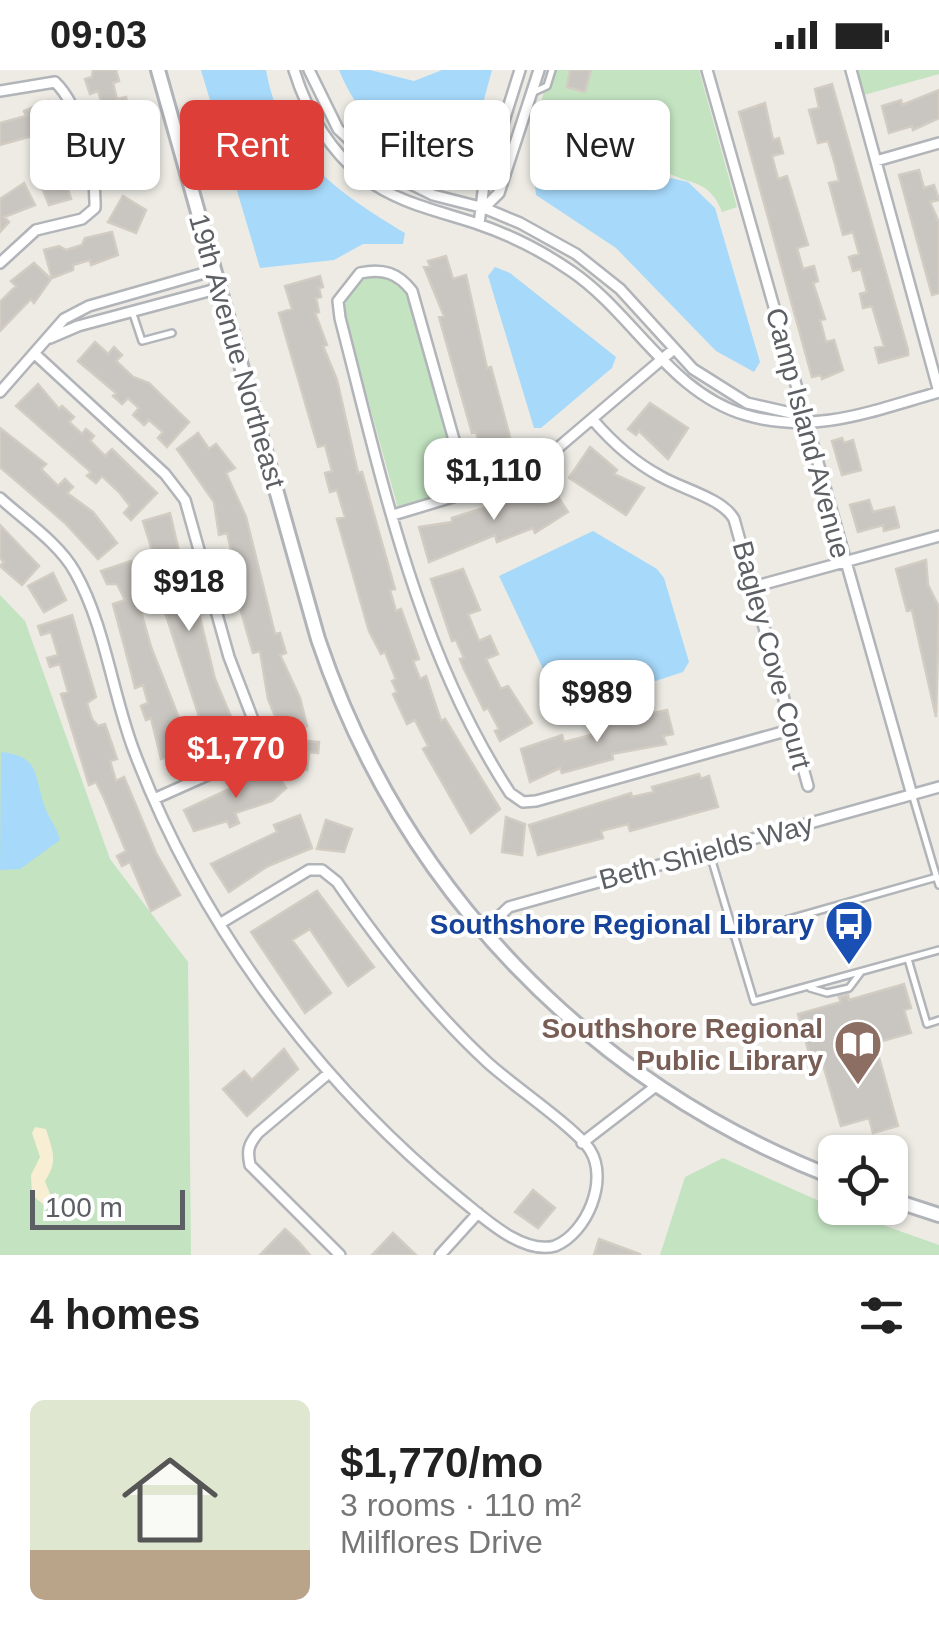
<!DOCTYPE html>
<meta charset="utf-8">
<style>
:root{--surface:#fff;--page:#f6f6f6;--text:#222;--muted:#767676;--line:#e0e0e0;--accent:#de3e38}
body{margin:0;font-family:Arial,sans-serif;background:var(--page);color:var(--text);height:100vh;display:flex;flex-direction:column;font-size:38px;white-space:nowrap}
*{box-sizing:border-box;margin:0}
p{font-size:32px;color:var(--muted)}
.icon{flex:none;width:55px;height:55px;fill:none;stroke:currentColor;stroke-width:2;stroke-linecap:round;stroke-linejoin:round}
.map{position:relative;height:1185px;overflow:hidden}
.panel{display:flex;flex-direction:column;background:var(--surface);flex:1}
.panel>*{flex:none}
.hud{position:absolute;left:30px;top:30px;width:880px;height:90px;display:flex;gap:20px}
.buttons{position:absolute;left:818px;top:1065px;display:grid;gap:20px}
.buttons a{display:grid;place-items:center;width:90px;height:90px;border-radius:15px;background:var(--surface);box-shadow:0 2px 8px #0004;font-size:50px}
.scale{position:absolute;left:30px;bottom:25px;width:155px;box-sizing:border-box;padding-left:10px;border:5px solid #5c5f63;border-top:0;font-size:28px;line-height:35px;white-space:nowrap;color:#5c5f63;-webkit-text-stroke:8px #fff;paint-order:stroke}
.price{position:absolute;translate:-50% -85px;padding:0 22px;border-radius:20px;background:#fff;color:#222;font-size:32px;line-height:65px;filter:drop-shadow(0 2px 5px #0008)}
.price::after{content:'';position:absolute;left:50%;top:60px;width:30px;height:22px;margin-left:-15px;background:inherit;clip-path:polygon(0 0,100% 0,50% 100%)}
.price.current{background:var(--accent);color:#fff}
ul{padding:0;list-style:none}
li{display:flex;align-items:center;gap:30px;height:250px;padding:0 30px}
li+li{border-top:2px solid var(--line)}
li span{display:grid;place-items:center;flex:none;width:280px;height:200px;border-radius:15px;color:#555}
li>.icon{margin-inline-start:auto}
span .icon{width:120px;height:120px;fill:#fffc;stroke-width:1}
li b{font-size:42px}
h2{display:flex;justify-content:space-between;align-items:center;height:120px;padding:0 30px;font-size:42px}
.tag{padding:0 35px;border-radius:15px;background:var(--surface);box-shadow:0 2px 8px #0004;font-size:35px;line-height:90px}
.tag.current{background:var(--accent);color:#fff}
.status{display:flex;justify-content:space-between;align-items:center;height:70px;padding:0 50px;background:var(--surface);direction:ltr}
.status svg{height:28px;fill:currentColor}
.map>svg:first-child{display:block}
.green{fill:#c3e3c1}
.sand{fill:#f8eed4}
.water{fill:#a7d9fa}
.building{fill:#c9c5c0;stroke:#d2ccc2;stroke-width:2.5}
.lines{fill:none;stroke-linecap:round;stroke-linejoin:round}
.lane-casing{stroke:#b1b4b8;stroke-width:10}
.street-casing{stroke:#b1b4b8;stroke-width:14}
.secondary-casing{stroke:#b0b3b8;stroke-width:18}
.lane{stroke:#fff;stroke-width:5}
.street{stroke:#fff;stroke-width:9}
.secondary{stroke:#fff;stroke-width:12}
.labels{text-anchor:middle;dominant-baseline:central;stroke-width:8;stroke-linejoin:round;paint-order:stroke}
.street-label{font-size:28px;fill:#5c5f63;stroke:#fff}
.transit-label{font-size:28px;font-weight:bold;fill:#164399;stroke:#fff;text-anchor:end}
.education-label{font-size:28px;font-weight:bold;fill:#785e54;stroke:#fff;text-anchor:end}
</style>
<div class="status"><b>09:03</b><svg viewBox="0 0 49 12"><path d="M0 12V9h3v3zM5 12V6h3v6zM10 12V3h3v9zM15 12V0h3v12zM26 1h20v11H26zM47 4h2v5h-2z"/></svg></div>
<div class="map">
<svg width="939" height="1185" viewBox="0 0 939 1185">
<rect width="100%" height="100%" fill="#edebe4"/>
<path class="green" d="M550 0H699L737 137 722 142C709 108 690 116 667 102 648 90 645 67 632 50L567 33 550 42 541 32Z
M857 0H939V4L864 25Z
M375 206 398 213 407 224 462 420 398 438 345 247C344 226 353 210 375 206Z
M0 525 25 551 110 789 188 892 191 1185H0Z
M723 1088 835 1138 939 1175V1185H660L685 1107Z"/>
<path class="sand" d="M35 1057 46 1059C52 1079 59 1091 45 1111L51 1127 44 1135 32 1125 31 1105 40 1087 32 1063Z"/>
<path class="water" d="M201 0H266C281 84 337 122 405 163L403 174H363L334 190 260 198Z
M339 0H370L414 11 442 0H492L470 81C414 121 358 47 339 0Z
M566 37 630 55 645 87 666 107 688 112 715 138 760 292 754 302 716 281 616 178 536 125 534 107 555 42Z
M495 197 510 203 616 287 612 298 541 358H534L488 206Z
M593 461 657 499 664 508 689 592 683 602 573 638 562 635 553 620 499 506Z
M1 682C38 686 34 702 43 732 47 746 57 757 60 770L20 799 0 800Z"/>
<path class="building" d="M93 0H116L119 11 113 13 117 29 126 27 129 39 124 40 123 48 134 87 140 85 150 112 127 118 114 85 107 87 104 76 108 68 95 44 104 41 98 21 90 24 85 9 92 7Z
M570 0H591L585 22 567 17Z
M832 14 908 280V285L879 293 875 278 884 276 872 236 863 238 860 224 867 222 861 199 853 201 849 187 859 184 853 162 843 165 829 113 839 111 835 94 828 71 818 73 809 40 819 38 815 19Z
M939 20V48L913 60 912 56 889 63 882 36 901 30 902 35Z
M48 31 61 77 56 78 71 111 66 112 71 129 49 135 38 108 47 105 32 66 0 75V53L26 46 24 41Z
M765 33 773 70 779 68 783 83 772 86 778 109 787 106 808 175 797 178 803 199 814 196 818 211 813 213 825 249 820 250 826 272 834 270 843 300 822 309 821 305 812 307 739 42Z
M919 100 924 118 934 115 939 130 930 132 939 153V223L932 225 899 105Z
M24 113 35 135 4 147 9 152 0 162V129Z
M123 126 146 140 136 163 108 152Z
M112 162 118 185 91 195 90 190 73 195V200L52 208 44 180 59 176 66 180 82 175 85 168Z
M446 186 453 209 466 205 487 298 491 297 509 363 513 386 481 396 478 385 482 384 476 362 472 363 439 247 444 246 424 197 430 196 428 191Z
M34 193 51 209 34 233 31 229 0 261V232L16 216 11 211Z
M320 206 323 217 319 218 321 227 316 228 319 242 315 243 327 275 323 276 337 310 358 403 362 402 395 519 390 520 396 541 401 539 419 589 413 591 420 609 426 606 441 651 445 649 500 739 471 763 423 679 428 676 415 650 407 654 393 624 397 622 392 611 396 609 385 582 381 584 369 561 337 449 345 447 337 420 330 422 325 403 332 401 325 375 318 377 279 243 292 239 285 216Z
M95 272 108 284 114 277 122 285 116 291 133 307 149 313 189 352 167 377 158 368 163 362 149 350 144 355 133 345 139 338 128 328 122 334 113 326 116 323 78 291Z
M38 314 59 339 62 336 74 347 69 352 82 364 86 359 94 366 90 371 105 386 112 379 157 423 131 450 124 443 130 436 119 422 102 406 96 413 87 406 91 402 16 336Z
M650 333 688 358 668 389 639 361 636 365 628 359Z
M0 358 46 394 41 399 58 416 65 409 73 417 67 423 93 442 117 473 98 489 65 453 0 397Z
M198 363 209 379 216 374 235 398 226 403 246 447 275 564 280 563 286 583 280 585 300 628 307 656 282 663 268 629 260 581 253 583 225 486 232 484 227 463 219 465 214 432 177 379Z
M842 368 844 373 853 370 861 400 842 405 832 371Z
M590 377 617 400 614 404 644 418 626 445 569 408Z
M549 413 568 442 535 463 533 458 497 472 495 465 429 492 419 457 452 452V448L541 420Z
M869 430 873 442 894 437 899 457 884 461 883 455 858 462 850 435Z
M170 443 194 546 199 544 215 609 237 661 230 663 231 673 210 680 161 530 159 521 164 519 143 451Z
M0 455 39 496 22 515 0 496 4 492 0 488Z
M926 490 928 515 939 537 936 647 912 540 907 541 896 499Z
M131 491 140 510 133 513 151 577 194 686 174 694 168 687 161 689 151 648 146 650 141 636 148 633 143 615 135 618 132 605 113 534 125 530 117 514H107L101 501Z
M463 499 480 540 468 544 479 571 490 566 498 584 486 589 501 619 508 616 532 653 500 671 495 661 499 659 488 638 484 640 464 599 460 589 464 588 456 570 452 571 431 509Z
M53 503 66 530 44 542 28 516Z
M72 545 96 627 87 633 92 649 98 656 105 654 117 689 110 691 116 711 124 707 156 783 180 825 151 841 130 792 122 796 117 786 126 781 104 728 96 712 89 715 61 624 68 622 60 594 50 597 47 588 58 585 51 562 41 565 38 556Z
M667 640 673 664 663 666 666 674 612 684 613 689 562 703 560 698 530 712 521 679 562 665 564 672 595 664 594 659 617 651Z
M281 668 319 672 318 683 309 682 307 700 276 696 295 684 280 683Z
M274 698 286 718 272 731 235 743 239 753 230 757 227 751 194 761 184 740Z
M699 704 701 709 709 706 718 737 630 761 628 754 601 761 603 768 538 785 529 755 631 723 632 727 654 722 652 717Z
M300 745 312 778 268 796 229 822 211 794 277 762 274 755Z
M506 747 525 754 522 785 502 782Z
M326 750 352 759 344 782 317 779Z
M317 821 374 897 348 916 310 859 292 870 331 923 305 943 251 862Z
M904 914 911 938 904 940 911 963 875 973 898 1056 873 1063 869 1048 841 1056 819 981 809 983 798 944 841 932 839 927 848 925 849 930Z
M284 979 298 999 247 1046 223 1019 244 1001 252 1010Z
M533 1120 555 1138 538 1158 515 1142Z
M285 1159 298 1171 310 1185H260Z
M393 1163 416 1185H372Z
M599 1169 640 1184V1185H594Z"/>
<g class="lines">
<g class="lane-casing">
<path id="lane" d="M534 22 547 16 552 0
M132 241 142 271 172 263
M913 727 939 815
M709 781 754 931 939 880
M733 865 937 807
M908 889 927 954 939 950
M810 918 827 923 849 918 861 902"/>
</g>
<g class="street-casing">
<path id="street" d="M294 0C307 42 328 79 363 107 398 133 435 140 475 153 508 164 542 181 571 201 633 243 670 323 746 345 814 365 872 341 939 322
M309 0 338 59 379 98 433 125 484 138 520 153 576 184 620 219 693 299 747 333 791 343 803 352
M707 0 912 725
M851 0 939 322
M0 21 55 12C81 37 96 101 95 138L82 149 36 160 0 193
M876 91 939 73
M484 138 499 123 539 0
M479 154 484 114 520 0
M50 268 78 256 220 218
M35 284 165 404 185 430 229 587 257 660 255 680 246 688 154 729
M0 322 64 249 89 236 215 200
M593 350C612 372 634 392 660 406 682 419 722 428 734 449L808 716
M469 423 412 221C398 203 383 198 360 203L338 231 340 248C382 410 417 581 510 723L523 732 536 731 793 659
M0 428C24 450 59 473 75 502 105 555 112 623 134 681 199 853 316 1011 459 1128 483 1147 522 1185 555 1176 587 1163 609 1110 590 1080 576 1058 509 1013 486 991 429 938 381 876 337 812L322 800H309L221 853
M393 445 526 405 674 279
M753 517 939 466
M483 862 509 837 939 717
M329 1003 258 1063C248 1075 247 1081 250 1095L340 1185
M582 1073 656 1016
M440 1185 478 1143"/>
</g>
<g class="secondary-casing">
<path id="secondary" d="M158 0 318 569C402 819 590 1013 835 1108
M890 1129 939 1145"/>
</g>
<use href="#lane" class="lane"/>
<use href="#street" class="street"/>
<use href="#secondary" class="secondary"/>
</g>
<defs>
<g id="bus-pin" transform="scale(2.5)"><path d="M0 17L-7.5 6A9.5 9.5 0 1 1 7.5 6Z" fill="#1a4fb4" stroke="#fff"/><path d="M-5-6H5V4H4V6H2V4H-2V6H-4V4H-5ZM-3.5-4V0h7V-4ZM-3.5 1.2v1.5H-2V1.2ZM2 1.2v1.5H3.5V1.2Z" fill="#fff"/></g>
<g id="library-pin" transform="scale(2.5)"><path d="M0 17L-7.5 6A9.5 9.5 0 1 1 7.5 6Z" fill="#8d6e63" stroke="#fff"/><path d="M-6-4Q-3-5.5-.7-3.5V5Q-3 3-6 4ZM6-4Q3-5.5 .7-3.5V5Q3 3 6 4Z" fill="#fff"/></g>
</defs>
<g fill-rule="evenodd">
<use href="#bus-pin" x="849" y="854"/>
<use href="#library-pin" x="858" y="974"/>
</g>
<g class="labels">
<g class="street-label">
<text transform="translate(237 281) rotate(74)">19th Avenue Northeast</text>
<text transform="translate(808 363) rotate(75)">Camp Island Avenue</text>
<text transform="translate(772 585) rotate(75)">Bagley Cove Court</text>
<text transform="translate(706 782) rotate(-15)">Beth Shields Way</text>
</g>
<g class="transit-label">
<text x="814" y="854">Southshore Regional Library</text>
</g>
<g class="education-label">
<text x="823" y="958">Southshore Regional<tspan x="823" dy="32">Public Library</tspan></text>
</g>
</g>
</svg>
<div class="buttons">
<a><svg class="icon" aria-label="locate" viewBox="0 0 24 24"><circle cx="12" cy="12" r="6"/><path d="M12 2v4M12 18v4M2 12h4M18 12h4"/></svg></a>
</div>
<div class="scale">100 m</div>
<b class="price" style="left:494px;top:453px">$1,110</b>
<b class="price" style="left:189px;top:564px">$918</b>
<b class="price" style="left:597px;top:675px">$989</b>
<b class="price current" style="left:236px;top:731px">$1,770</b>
<div class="hud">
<a class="tag">Buy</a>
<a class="tag current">Rent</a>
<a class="tag">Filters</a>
<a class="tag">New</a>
</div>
</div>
<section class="panel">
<h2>4 homes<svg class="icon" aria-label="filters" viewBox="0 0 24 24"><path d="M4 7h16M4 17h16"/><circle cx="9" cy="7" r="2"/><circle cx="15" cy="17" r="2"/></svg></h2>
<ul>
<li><span style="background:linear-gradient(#dfe7d0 75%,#b9a48a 0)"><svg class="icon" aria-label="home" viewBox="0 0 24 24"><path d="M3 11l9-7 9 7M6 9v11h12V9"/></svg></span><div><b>$1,770/mo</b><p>3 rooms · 110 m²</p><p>Milflores Drive</p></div></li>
</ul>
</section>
